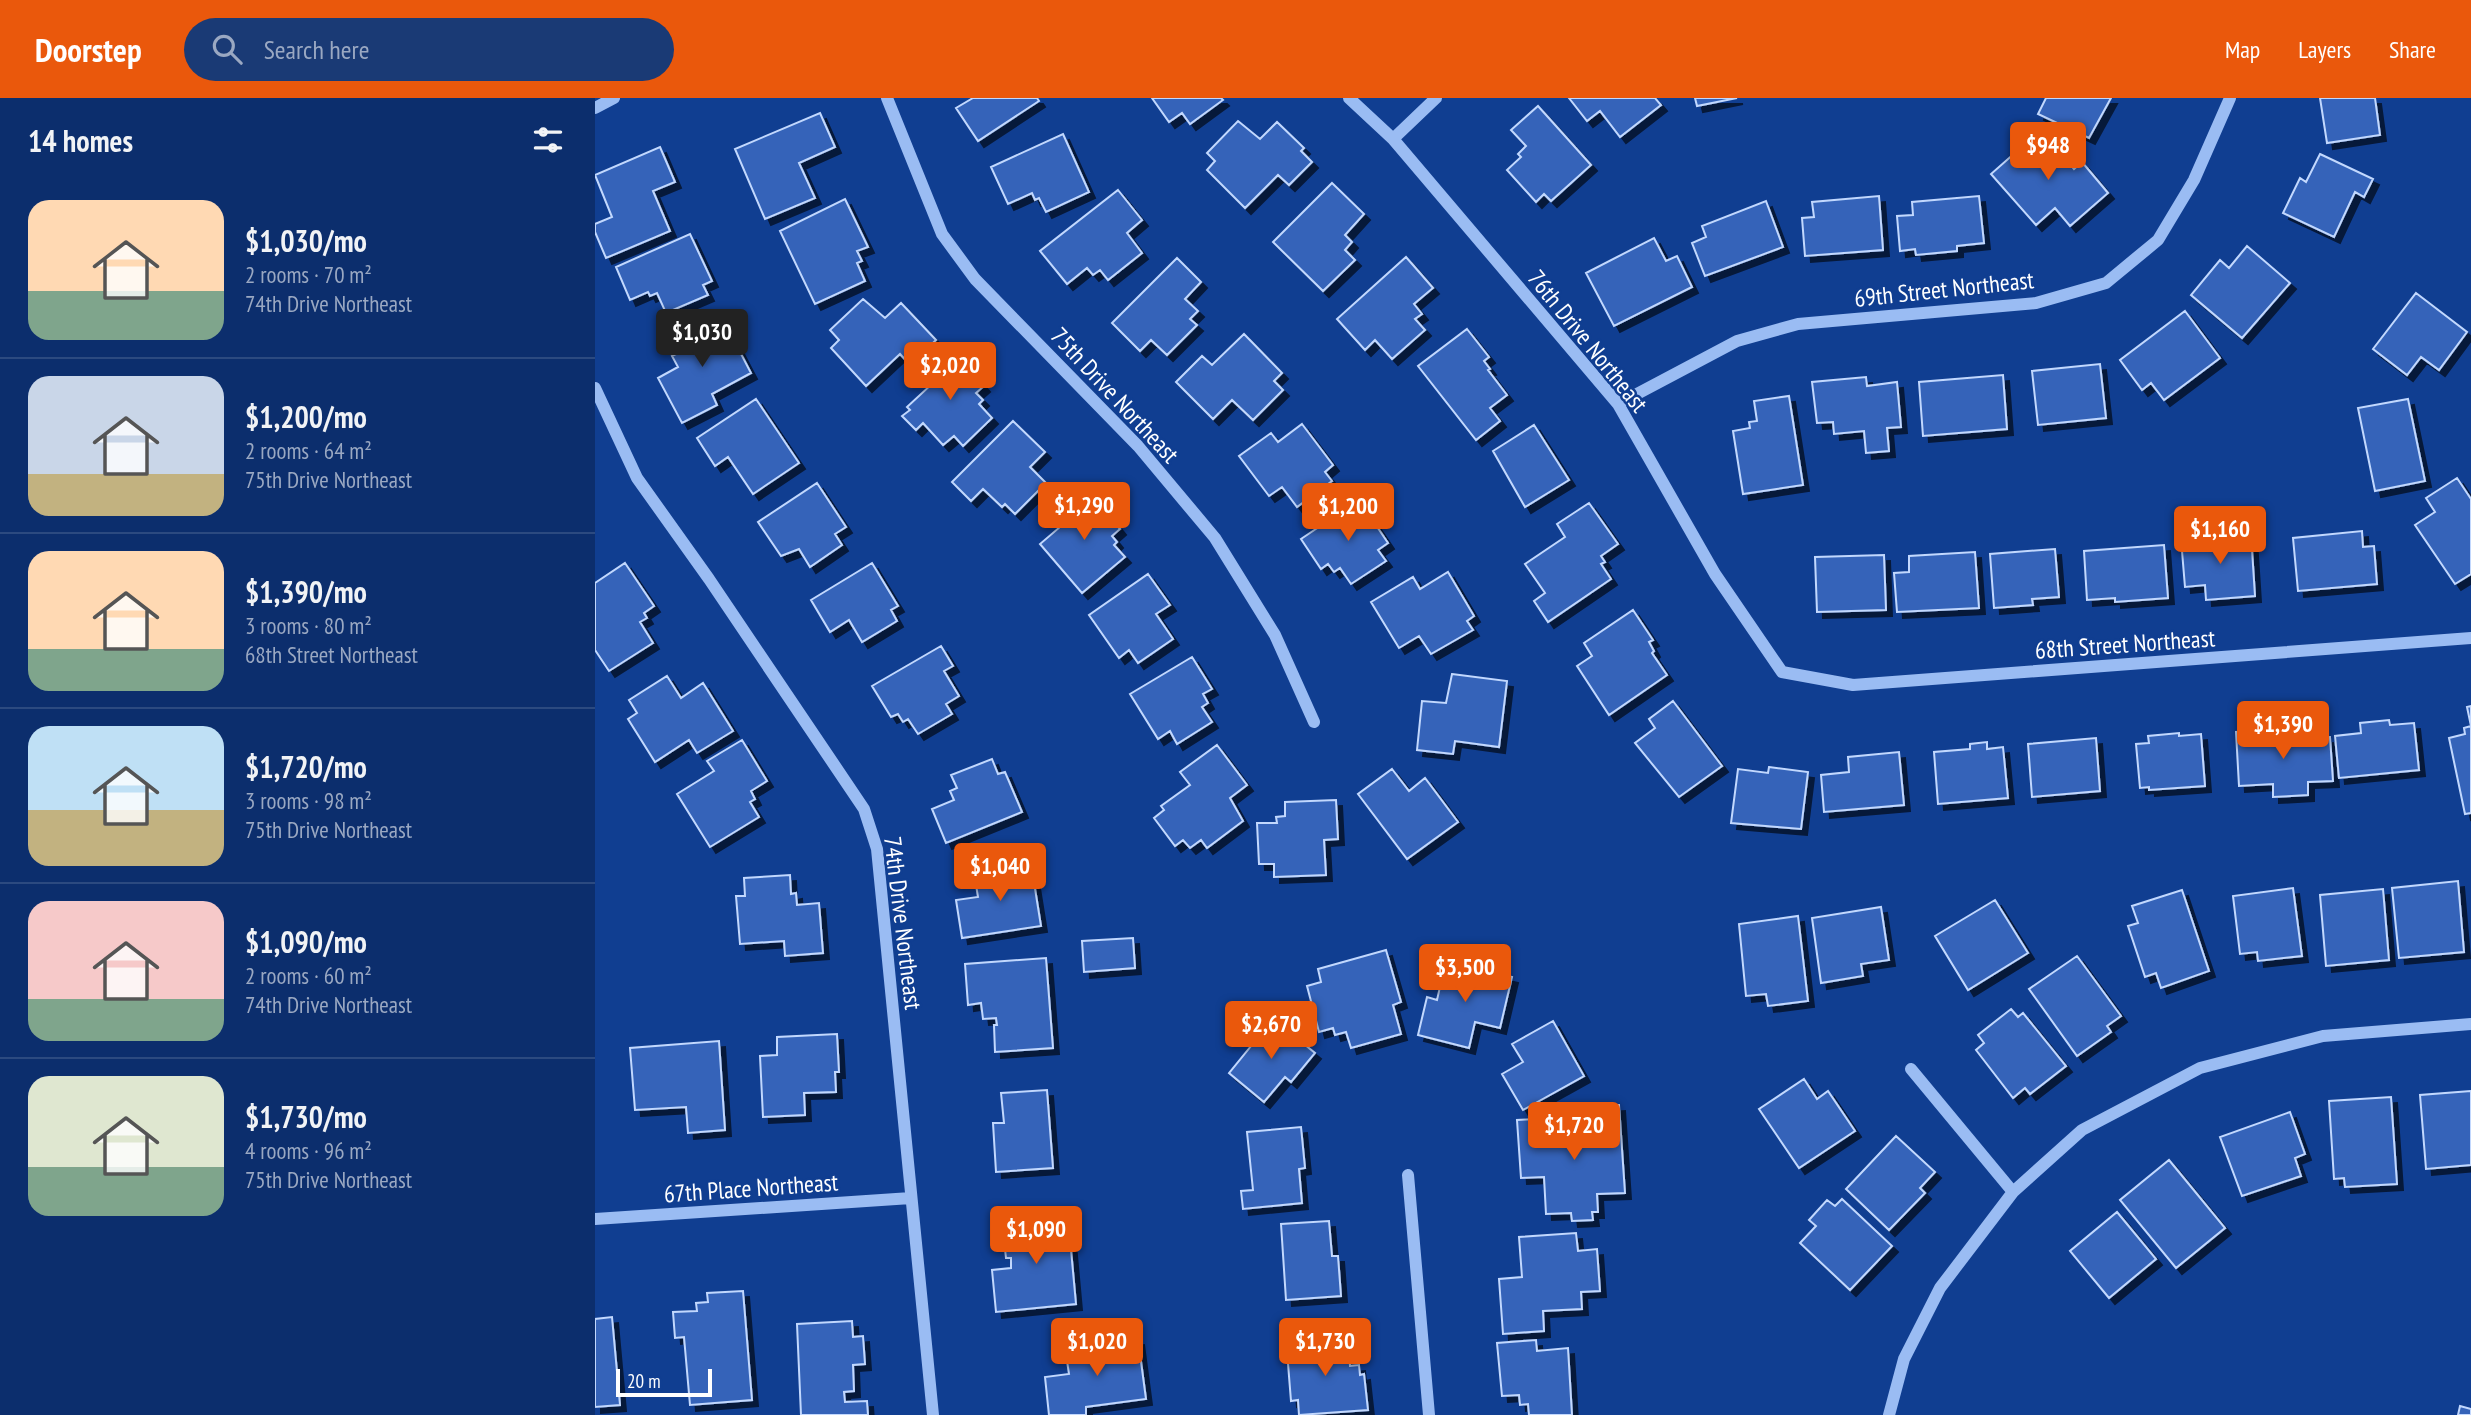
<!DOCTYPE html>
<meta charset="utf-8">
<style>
:root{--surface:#0c2e6d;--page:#1a3a75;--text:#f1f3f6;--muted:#9aa8c2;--line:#2c4a80;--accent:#ea580c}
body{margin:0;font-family:"PT Sans Narrow",sans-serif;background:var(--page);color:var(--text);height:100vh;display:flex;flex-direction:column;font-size:26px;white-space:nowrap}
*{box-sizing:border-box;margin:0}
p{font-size:23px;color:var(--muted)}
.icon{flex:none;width:38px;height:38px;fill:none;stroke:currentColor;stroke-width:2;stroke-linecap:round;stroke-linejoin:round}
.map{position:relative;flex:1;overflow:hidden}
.panel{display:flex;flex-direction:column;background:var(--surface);width:595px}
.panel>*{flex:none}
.scale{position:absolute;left:21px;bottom:18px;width:96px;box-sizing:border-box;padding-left:7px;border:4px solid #fff;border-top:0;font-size:19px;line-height:24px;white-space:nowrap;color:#fff;-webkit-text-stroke:5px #103e91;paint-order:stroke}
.price{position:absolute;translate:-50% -60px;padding:0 16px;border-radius:7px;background:var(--accent);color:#fff;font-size:23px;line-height:46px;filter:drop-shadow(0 2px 4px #0008)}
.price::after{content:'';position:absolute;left:50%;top:42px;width:21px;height:16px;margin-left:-10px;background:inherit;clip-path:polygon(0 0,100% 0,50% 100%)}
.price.on{background:#222;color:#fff}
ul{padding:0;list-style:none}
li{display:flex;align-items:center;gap:21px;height:175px;padding:0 28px}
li+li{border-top:2px solid var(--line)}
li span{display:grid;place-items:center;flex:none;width:196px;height:140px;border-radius:21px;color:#555}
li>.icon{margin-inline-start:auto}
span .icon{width:84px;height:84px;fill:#fffc;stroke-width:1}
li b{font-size:30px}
h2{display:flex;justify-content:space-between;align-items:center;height:84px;padding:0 28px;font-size:30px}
header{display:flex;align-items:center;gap:42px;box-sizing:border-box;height:98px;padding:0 35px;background:var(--accent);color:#fff}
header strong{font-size:33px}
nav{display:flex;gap:38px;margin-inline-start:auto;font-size:24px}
.search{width:490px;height:63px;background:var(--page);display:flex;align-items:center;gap:18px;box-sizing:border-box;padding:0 24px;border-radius:38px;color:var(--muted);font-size:26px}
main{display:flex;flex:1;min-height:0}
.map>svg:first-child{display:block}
.building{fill:#3464b9;stroke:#c2d8fe;stroke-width:2;filter:url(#shadow)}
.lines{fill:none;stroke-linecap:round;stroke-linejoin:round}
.minor{stroke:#9abcf3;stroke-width:12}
.labels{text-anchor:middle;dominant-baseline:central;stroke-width:5;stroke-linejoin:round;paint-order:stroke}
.street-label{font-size:24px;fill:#fff;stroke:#103e91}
</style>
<header>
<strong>Doorstep</strong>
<div class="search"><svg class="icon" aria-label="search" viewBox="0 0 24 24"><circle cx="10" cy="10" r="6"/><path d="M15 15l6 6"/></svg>Search here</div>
<nav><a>Map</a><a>Layers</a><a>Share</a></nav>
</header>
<main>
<section class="panel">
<h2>14 homes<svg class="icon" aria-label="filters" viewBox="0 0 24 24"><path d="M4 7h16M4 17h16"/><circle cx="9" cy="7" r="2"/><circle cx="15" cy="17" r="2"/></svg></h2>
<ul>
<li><span style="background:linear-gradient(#ffd9b3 65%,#7fa58c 0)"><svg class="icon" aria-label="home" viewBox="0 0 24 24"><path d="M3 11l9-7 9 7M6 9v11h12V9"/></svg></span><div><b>$1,030/mo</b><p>2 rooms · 70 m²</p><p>74th Drive Northeast</p></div></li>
<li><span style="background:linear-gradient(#c9d6e8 70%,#c2b280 0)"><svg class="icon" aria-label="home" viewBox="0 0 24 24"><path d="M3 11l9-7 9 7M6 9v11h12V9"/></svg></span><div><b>$1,200/mo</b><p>2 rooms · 64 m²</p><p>75th Drive Northeast</p></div></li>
<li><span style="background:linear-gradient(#ffd9b3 70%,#7fa58c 0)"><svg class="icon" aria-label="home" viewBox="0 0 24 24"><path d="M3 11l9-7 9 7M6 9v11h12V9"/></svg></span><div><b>$1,390/mo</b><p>3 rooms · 80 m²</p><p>68th Street Northeast</p></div></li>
<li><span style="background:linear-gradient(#bfe0f5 60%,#c2b280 0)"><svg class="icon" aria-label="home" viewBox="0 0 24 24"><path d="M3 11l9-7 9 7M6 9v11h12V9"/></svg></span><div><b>$1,720/mo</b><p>3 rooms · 98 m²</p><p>75th Drive Northeast</p></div></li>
<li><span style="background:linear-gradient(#f6c9c9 70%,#7fa58c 0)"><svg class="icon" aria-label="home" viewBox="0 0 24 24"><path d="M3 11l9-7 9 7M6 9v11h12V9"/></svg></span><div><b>$1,090/mo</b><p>2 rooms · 60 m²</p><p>74th Drive Northeast</p></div></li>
<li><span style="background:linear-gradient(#dfe7d0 65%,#7fa58c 0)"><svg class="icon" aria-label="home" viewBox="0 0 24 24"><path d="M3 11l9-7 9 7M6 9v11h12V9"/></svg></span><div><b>$1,730/mo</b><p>4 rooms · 96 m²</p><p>75th Drive Northeast</p></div></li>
</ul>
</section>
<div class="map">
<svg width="1876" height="1317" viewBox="0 0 1876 1317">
<defs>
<filter id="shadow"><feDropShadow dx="6" dy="6" stdDeviation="0" flood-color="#0009"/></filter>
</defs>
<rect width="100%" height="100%" fill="#103e91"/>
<path class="building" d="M378 0H442L444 3 383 43 361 10Z
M557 0H626L628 2 595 26 587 15 574 24Z
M974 0H1060L1066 7 1025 39 1005 13 992 23Z
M1100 0H1142L1102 8Z
M1451 0H1516L1494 40 1443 16Z
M1725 0H1780L1785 37 1732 45Z
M943 8 996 67 956 103 949 96 941 104 912 72 926 59 923 56 931 48 916 32Z
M225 15 240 49 204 65 220 100 170 121 140 51Z
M643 23 665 41 682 24 709 50 706 53 717 64 694 87 683 77 650 110 612 72 620 63 612 55Z
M1446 32 1479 71 1487 64 1513 95 1475 128 1460 110 1441 127 1396 76Z
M468 36 494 94 451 114 444 100 440 102 437 95 413 106 396 69Z
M65 49 80 84 58 93 75 133 11 160 0 134V126L17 119 0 77Z
M1725 56 1778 81 1769 99 1760 94 1739 139 1688 115 1705 80 1711 84Z
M737 85 769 116 750 137 757 144 750 152 760 162 728 193 678 144Z
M523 92 547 122 532 135 547 155 513 182 505 172 498 177 492 170 472 186 445 153Z
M1284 98 1288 152 1210 158 1207 120 1219 119 1217 104Z
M1384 98 1389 145 1362 148V153L1321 157 1320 151 1305 153 1302 118 1318 117 1317 104Z
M250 101 273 149 262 153 267 163 262 165 270 183 220 206 185 133Z
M1171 103 1188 149 1110 178 1097 145 1111 139 1107 128Z
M95 136 117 183 108 187 113 197 71 215 62 195 55 198 53 194 35 202 21 169Z
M1059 140 1071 163 1082 158 1097 189 1019 228 991 175Z
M1652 148 1695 185 1647 240 1596 197 1625 162 1634 170Z
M811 159 838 190 819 206 827 216 820 221 830 232 797 261 780 242 770 252 742 221Z
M582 160 606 184 590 201 603 213 595 221 602 227 572 257 556 242 545 253 517 225Z
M1821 195 1872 234 1844 272 1826 259 1812 277 1778 251Z
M268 201 290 220 306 205 341 242 315 267 305 256 271 288 236 250 244 242 235 232Z
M1590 213 1625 260 1569 302 1556 285 1547 292 1525 262Z
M115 221 122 232 131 227 156 275 117 296 122 307 87 325 63 280 83 269 77 258 81 256 74 243Z
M872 231 894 259 889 263 895 271 893 272 912 297 895 310 905 323 881 342 823 268Z
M649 236 687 275 679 283 688 292 658 322 637 302 618 321 581 284 607 258 617 267Z
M354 250 389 288 381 295 388 302 384 306 397 320 368 348 359 338 348 347 328 325 321 332 307 318 315 312 312 309 338 285 328 274Z
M1505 266 1511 320 1443 327 1437 273Z
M1408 277 1412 331 1328 338 1324 284Z
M1271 279 1272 288 1302 284 1306 329 1292 330 1294 353 1271 355 1269 333 1239 336 1238 324 1222 325 1217 284Z
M1194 298 1208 387 1148 396 1138 333 1155 330 1154 324 1162 323 1159 303Z
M161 301 204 365 158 396 133 359 120 368 102 340Z
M1813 301 1830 383 1780 393 1763 310Z
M418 323 450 354 435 369 451 385 420 416 410 406 407 409 388 391 376 403 357 384Z
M707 326 738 367 730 374 737 383 702 409 687 389 674 398 644 358 676 335 683 344Z
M939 327 974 382 930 409 898 353Z
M1862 380 1876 401V476L1860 486 1820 427 1840 414 1831 400Z
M222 385 251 429 240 436 247 447 215 469 204 451 186 458 163 424Z
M491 390 525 431 517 438 522 444 519 447 530 459 487 495 445 446 472 423 464 414Z
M764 402 793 445 783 452 791 463 756 486 745 470 739 474 733 466 726 471 706 441Z
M994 405 1023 446 1006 458 1010 464 1006 466 1016 481 953 524 939 503 950 495 930 466 970 439 962 426Z
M1767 433 1768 449 1779 448 1782 486 1703 493 1698 440Z
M1656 436 1660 498 1611 502 1610 487 1590 489 1586 441Z
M1569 447 1573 500 1520 504V500L1492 502 1489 453Z
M1460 451 1464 499 1437 501 1438 507 1399 510 1395 456Z
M1380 454 1384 510 1302 514 1299 475 1314 474V458Z
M1289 457 1291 512 1222 514 1220 459Z
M30 465 59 508 49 515 52 520 45 524 58 545 14 573 0 552V485Z
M277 465 303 508 296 512 302 523 267 544 254 522 235 534 216 502Z
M853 474 879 518 872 523 878 532 836 556 824 538 804 550 776 504 818 479 825 491Z
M553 476 575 507 561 516 578 541 543 565 534 552 524 560 494 517Z
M1038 512 1058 542 1054 544 1059 553 1057 555 1072 577 1014 617 982 568 997 558 989 545Z
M346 548 358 568 349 573 364 598 351 606 357 616 323 636 313 621 308 624 303 616 296 619 277 588Z
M597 559 617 591 608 596 613 605 607 609 617 624 582 646 575 633 563 641 535 596Z
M857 576 912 583 904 649 860 643 858 656 822 652 827 603 851 605Z
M72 578 86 600 108 585 138 633 102 655 94 642 60 664 33 621 42 615 34 602Z
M1078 603 1127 668 1084 699 1040 645 1060 630 1054 621Z
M1876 608V715L1870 716 1854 640 1870 636 1869 630 1876 628 1872 609Z
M1794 622 1795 627 1819 625 1824 672 1744 680 1740 638 1766 635 1765 625Z
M1677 632V635L1708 633V640L1735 639 1738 683 1713 684V697L1678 699V686L1644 688 1641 634Z
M1584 635V638L1606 636 1610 688 1554 692V689L1545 690 1541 646 1554 645 1553 638Z
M1501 640 1505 693 1437 699 1433 646Z
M147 642 172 683 156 693 160 701 155 704 164 719 115 749 82 696 119 673 112 663Z
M1392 644V651L1408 649 1413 700 1343 706 1339 654 1375 651V646Z
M622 647 652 687 635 700 648 723 612 750 606 742 595 750 588 742 580 748 559 720 569 712 566 708 595 687 585 674Z
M1304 654 1309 707 1229 714 1226 677 1254 674 1253 659Z
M397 661 403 676 410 674 427 714 351 745 337 711 359 702 355 693 362 690 356 677Z
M1174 669 1213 674 1206 731 1136 725 1143 671 1173 675Z
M797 671 814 693 830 680 863 724 812 761 763 696Z
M741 702 743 741 729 742 731 777 679 779V766H664L662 725H682L681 719 690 718V704Z
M428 764 430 779 438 778 446 828 367 840 361 802 383 799 381 787 387 786 385 771Z
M195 777 196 796 201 795 202 807 224 805 228 855 190 858 189 843 145 846 141 798H150L149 780Z
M1863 783 1869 854 1804 860 1797 790Z
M1698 790 1707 858 1663 863 1662 854 1645 856 1638 798Z
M1788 791 1794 862 1731 868 1725 797Z
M1587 792 1614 873 1566 890 1561 875 1550 879 1533 828 1543 825 1537 808Z
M1400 802 1433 855 1373 892 1340 838Z
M1286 809 1294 862 1266 866 1268 878 1226 885 1217 820Z
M1203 818 1213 903 1173 908 1171 896 1151 898 1144 826Z
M538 840 540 870 489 874 487 843Z
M791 852 806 904 798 907 806 936 756 950 751 934 740 937 738 930 724 934 712 888 726 884 723 871Z
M1482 858 1526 918 1512 928 1516 934 1482 958 1434 891Z
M451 860 458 950 400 954 399 927H402L401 920 388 921 386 905 373 907 370 866Z
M851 863 917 879 905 930 880 924 874 950 823 937 832 899 842 902Z
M1416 911 1423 919 1428 915 1471 968 1435 996 1430 990 1418 1000 1381 952 1389 945 1383 937Z
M678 921 720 955 696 984 690 979 669 1004 634 975Z
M958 923 989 978 928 1012 907 976 928 964 917 946Z
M242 936 244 974H240L241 994 209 995 210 1017 168 1019 165 958 182 957V939Z
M124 943 130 1032 93 1035 91 1009 40 1012 35 950Z
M1209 981 1222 1001 1233 993 1260 1033 1204 1070 1164 1011Z
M452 992 458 1070 401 1074 398 1025H409L406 995Z
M1876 993V1067L1831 1071 1825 997Z
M1796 999 1802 1086 1750 1089 1749 1080 1739 1081 1734 1003Z
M1024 1007 1030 1095 1002 1096 1003 1114H997L998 1122 977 1123 976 1115 951 1116 949 1079 926 1080 922 1022 959 1020 960 1037 996 1035 995 1009Z
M1695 1014 1710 1056 1700 1060 1706 1078 1647 1098 1625 1039Z
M706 1029 710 1070 704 1071 707 1105 648 1111 646 1093 658 1092 652 1034Z
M1301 1038 1340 1074 1325 1090 1330 1095 1294 1132 1251 1091Z
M1574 1062 1630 1130 1581 1170 1525 1102Z
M1247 1101 1297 1148 1255 1192 1205 1145 1221 1128 1214 1122 1232 1102 1240 1108Z
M1522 1114 1561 1161 1514 1200 1475 1153Z
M473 1119 481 1206 401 1214 397 1172 416 1170V1160H411L407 1125Z
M734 1123 737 1158H743L746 1198 691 1202 686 1126Z
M981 1135 983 1153 1002 1151 1005 1193 986 1194 987 1211 948 1213 949 1233 908 1236 904 1181 927 1179 924 1139Z
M148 1193 157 1302 95 1307 89 1239 80 1240 78 1214 102 1213 101 1205 113 1204 112 1195Z
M17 1219 25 1307 0 1309V1221Z
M257 1223 258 1239 268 1238 270 1266 258 1267 259 1293 249 1294 250 1304 272 1303 273 1317H206L202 1226Z
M753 1239 755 1268 764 1267 765 1277 769 1276 773 1312 704 1317 703 1302 696 1303 692 1253 699 1252 698 1244Z
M543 1241 551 1301 491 1309V1317H454L450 1279 474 1276 470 1250Z
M941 1242 942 1253 973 1250 977 1317H934L933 1306 925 1307 924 1297 907 1298 902 1245Z
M1865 1308 1876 1311V1317H1863Z"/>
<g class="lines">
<path class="minor" d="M292 0 347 136 380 181 543 348 620 440 680 537 719 624
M754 0 798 41 1023 306 1120 476 1187 574 1258 587 1876 540
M0 10 19 0
M798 41 841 0
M0 290 42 380 114 481 269 711 282 751 338 1317
M1023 306 1142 243 1203 226 1441 205 1511 185 1563 142 1599 82 1635 0
M1316 971 1418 1094
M813 1077 834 1317
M0 1121 316 1100
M1294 1317 1309 1261 1345 1190 1418 1094 1487 1032 1605 970 1728 938 1876 926"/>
</g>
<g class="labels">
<g class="street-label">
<text transform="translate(1349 191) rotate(-6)">69th Street Northeast</text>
<text transform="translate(993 243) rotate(51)">76th Drive Northeast</text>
<text transform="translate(520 297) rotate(47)">75th Drive Northeast</text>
<text transform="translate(1530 546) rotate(-4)">68th Street Northeast</text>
<text transform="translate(308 825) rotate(83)">74th Drive Northeast</text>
<text transform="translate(156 1090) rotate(-4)">67th Place Northeast</text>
</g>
</g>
</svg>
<div class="scale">20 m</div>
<b class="price" style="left:1453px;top:84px">$948</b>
<b class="price on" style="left:107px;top:271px">$1,030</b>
<b class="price" style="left:355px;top:304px">$2,020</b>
<b class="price" style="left:489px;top:444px">$1,290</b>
<b class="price" style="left:753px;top:445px">$1,200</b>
<b class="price" style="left:1625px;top:468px">$1,160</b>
<b class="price" style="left:1688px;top:663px">$1,390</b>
<b class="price" style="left:405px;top:805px">$1,040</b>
<b class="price" style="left:870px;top:906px">$3,500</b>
<b class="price" style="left:676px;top:963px">$2,670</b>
<b class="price" style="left:979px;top:1064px">$1,720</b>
<b class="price" style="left:441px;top:1168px">$1,090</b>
<b class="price" style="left:502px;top:1280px">$1,020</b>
<b class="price" style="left:730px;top:1280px">$1,730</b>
</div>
</main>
